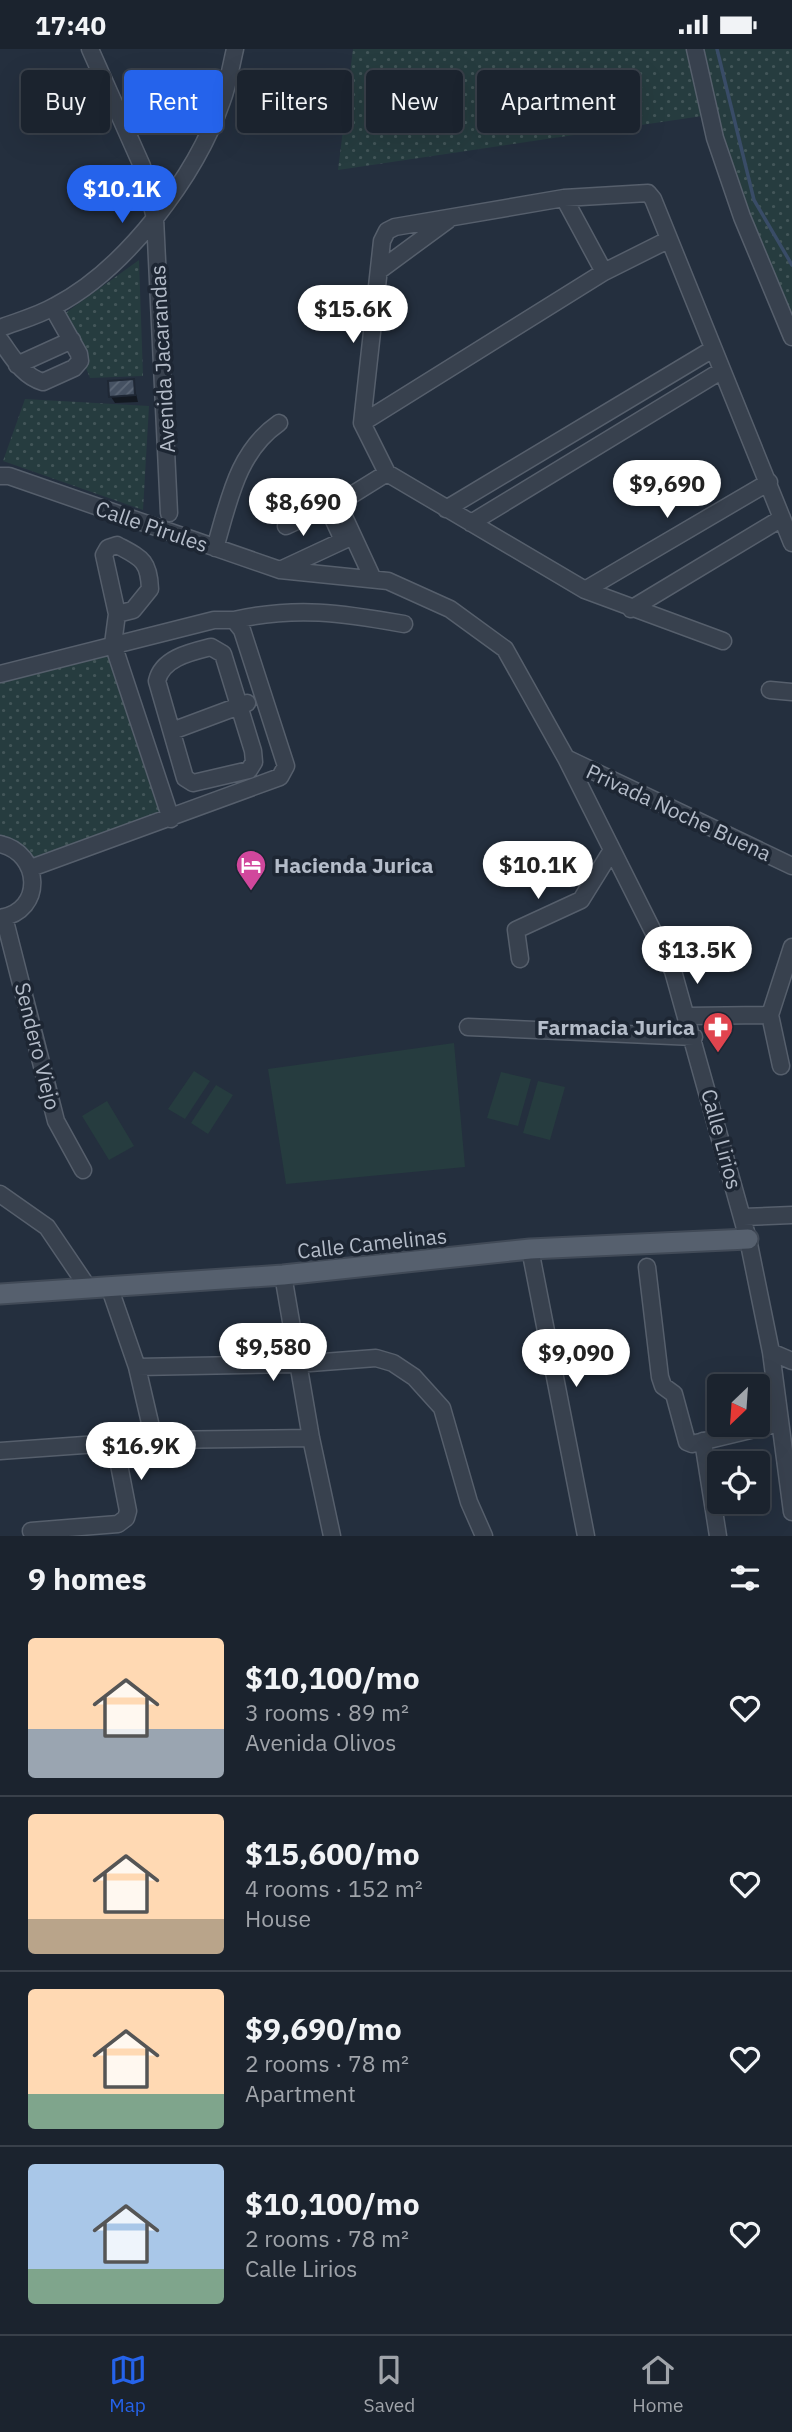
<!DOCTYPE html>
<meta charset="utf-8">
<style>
:root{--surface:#1b232e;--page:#242b36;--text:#f1f3f6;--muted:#a0a4aa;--line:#39404a;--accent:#2563eb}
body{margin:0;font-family:"IBM Plex Sans",sans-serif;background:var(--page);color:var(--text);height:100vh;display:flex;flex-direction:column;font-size:26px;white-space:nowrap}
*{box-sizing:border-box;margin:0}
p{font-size:23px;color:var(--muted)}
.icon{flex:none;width:38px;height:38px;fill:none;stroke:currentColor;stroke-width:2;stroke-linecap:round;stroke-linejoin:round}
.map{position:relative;height:1487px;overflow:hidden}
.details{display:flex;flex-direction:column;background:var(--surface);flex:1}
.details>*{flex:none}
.banner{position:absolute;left:21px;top:21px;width:751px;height:63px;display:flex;gap:14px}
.needle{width:46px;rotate:205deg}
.tools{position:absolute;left:707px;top:1325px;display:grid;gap:14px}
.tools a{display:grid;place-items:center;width:63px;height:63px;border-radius:7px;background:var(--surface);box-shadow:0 7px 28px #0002,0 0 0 2px var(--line);font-size:35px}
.price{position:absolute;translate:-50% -60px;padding:0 16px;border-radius:24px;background:#fff;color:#222;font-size:23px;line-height:46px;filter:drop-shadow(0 2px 4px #0008)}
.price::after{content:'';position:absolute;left:50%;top:42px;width:21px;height:16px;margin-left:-10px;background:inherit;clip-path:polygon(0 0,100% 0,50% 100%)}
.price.on{background:var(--accent);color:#fff}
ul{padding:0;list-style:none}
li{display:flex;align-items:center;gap:21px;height:175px;padding:0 28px}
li+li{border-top:2px solid var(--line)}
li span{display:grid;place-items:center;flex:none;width:196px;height:140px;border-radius:7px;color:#555}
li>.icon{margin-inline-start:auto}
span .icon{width:84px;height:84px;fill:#fffc;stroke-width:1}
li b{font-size:30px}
h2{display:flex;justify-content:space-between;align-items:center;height:84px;padding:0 28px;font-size:30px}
.tag{padding:0 24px;border-radius:7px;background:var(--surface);box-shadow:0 7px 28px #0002,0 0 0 2px var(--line);font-size:24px;line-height:63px}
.tag.on{background:var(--accent);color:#fff}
.status{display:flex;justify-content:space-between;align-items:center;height:49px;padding:0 35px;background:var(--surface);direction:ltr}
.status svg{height:19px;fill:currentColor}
.tabs{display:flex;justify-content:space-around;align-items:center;height:98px;border-top:2px solid var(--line);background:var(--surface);font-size:19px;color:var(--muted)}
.tabs a{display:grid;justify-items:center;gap:4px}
.tabs .on{color:var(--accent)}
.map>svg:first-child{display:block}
.park{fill:url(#park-dots)}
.pitch{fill:#263c3f}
.shadow{fill:#0007}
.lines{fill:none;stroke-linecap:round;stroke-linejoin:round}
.stream{stroke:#394c67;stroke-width:3.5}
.building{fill:url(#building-hatch);stroke:#1f2835;stroke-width:2}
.minor-casing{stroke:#565f6c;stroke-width:19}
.major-casing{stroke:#414a57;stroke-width:23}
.minor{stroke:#38414e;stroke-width:16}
.major{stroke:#56606e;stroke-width:19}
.labels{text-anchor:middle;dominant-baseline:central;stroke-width:7;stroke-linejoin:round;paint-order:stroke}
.street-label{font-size:21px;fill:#b4bcc9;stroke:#1d2633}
.poi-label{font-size:21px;font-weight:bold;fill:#b4bcc9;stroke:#1d2633;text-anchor:start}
</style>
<div class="status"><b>17:40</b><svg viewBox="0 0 49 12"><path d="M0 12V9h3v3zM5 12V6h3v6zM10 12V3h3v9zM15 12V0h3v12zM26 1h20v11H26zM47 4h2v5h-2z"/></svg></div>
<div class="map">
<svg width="792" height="1487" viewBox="0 0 792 1487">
<defs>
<pattern id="park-dots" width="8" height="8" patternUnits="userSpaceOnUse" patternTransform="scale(1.75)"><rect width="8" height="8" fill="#263c3f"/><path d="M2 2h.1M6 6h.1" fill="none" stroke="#435659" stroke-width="1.8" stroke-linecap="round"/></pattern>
<pattern id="building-hatch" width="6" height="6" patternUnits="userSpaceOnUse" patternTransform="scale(1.75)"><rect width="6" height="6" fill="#455162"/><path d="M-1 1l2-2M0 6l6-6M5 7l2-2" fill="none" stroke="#5d6877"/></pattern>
</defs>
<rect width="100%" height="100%" fill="#242f3e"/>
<path class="park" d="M353 0H792V292L709 66 338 121Z
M139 211 143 327 90 329 64 265Z
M25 350 149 357 143 461 3 412Z
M110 602 165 766 35 812 0 789V630Z"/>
<path class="pitch" d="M454 994 465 1118 286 1135 268 1020Z
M194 1022 210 1032 185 1070 168 1060Z
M501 1023 531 1030 518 1077 487 1069Z
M538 1032 565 1038 550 1091 523 1084Z
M216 1036 233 1046 208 1085 191 1074Z
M107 1052 134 1097 109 1111 82 1067Z"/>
<path class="shadow" d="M133 332 138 353 115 354 111 348Z"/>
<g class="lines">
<path class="stream" d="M717 0 754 151 792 216"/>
</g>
<path class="building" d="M134 330 135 346 109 348 108 332Z"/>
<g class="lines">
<g class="minor-casing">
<path id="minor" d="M90 0 142 117 155 169 169 464
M695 0 715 89 742 168 792 288
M564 149 604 223
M380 221 448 171
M0 279C18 272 38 267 55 257 126 220 196 127 222 52 228 36 231 17 235 0
M0 291C12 307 22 327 43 333L74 319 80 312 79 305 53 259
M17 316 72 291
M362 374 604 223 668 191
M0 427H9L280 521 388 532 450 560 505 600 566 709 673 922 748 1190 771 1303 792 1463
M334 446 373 530
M325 452 343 491
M446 460 713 300
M471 474 721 322
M286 477 316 463 329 460 387 424
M215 499C229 452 237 403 279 374
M280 521 353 487
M585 541 769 433
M631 560 782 469
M117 565 133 561 150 540C149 511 141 509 117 496L108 499 104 506 117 565 113 595 171 770
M234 571C297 557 342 564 404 575
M723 592 585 541 387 424 362 374 382 192 387 182 395 178 564 149 648 144 653 150 792 494
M211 598 223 605 253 702 254 713 249 721 193 734 185 729 157 632C162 609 191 603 211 598Z
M0 625 214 571H234L242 581 286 717 280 728 31 819
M770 641 792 643
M172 682 247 654
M566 709 792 817
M0 795C41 804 45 862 0 869
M4 868 56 1072 83 1121
M520 910 516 881 581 851 612 801
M688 967 770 966
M468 978 694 988
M781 1017 770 966 792 898
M0 1145 47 1178 89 1240
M743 1168 792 1166
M530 1200 586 1487
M647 1218 660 1328 663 1337 674 1345 687 1393 692 1395 780 1374
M283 1226 311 1389 332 1487
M110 1240 137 1318 154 1391
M771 1303 792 1312
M137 1318 297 1315 376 1309 393 1314 414 1328 442 1359 469 1453 484 1487
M703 1392 718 1487
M0 1402 154 1391 311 1389
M31 1482 118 1475 126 1469 128 1462 115 1395"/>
</g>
<g class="major-casing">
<path id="major" d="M0 1245 283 1226 530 1200 748 1190"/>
</g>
<use href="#minor" class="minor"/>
<use href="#major" class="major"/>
</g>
<defs>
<g id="hotel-pin" transform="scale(1.575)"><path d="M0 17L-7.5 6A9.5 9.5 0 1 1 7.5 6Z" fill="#d1479c" stroke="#1d2633"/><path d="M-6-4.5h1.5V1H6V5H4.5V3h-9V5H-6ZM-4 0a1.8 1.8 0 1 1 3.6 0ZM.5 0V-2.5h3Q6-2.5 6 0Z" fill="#fff"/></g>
<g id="pharmacy-pin" transform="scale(1.575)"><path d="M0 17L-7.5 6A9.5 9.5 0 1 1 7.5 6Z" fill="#e0444e" stroke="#1d2633"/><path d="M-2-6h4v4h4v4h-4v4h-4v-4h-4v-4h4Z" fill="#fff"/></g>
</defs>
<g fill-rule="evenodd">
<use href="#hotel-pin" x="251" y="816"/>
<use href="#pharmacy-pin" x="718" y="978"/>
</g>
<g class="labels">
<g class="street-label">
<text transform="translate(162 310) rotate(-93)">Avenida Jacarandas</text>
<text transform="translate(152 477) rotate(19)">Calle Pirules</text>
<text transform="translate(679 763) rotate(25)">Privada Noche Buena</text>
<text transform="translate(38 997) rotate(76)">Sendero Viejo</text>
<text transform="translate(722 1090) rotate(75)">Calle Lirios</text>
<text transform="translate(372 1194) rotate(-6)">Calle Camelinas</text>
</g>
<g class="poi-label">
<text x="274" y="816">Hacienda Jurica</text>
<text x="695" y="978" text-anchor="end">Farmacia Jurica</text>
</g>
</g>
</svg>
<div class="tools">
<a><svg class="needle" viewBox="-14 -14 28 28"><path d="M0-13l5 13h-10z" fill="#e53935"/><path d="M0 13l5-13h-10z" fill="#a0a4aa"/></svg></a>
<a><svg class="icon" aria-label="locate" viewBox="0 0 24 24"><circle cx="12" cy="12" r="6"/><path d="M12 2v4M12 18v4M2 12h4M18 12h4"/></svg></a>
</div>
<b class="price on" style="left:122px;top:176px">$10.1K</b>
<b class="price" style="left:353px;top:296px">$15.6K</b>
<b class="price" style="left:667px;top:471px">$9,690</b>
<b class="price" style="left:303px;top:489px">$8,690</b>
<b class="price" style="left:538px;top:852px">$10.1K</b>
<b class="price" style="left:697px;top:937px">$13.5K</b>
<b class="price" style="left:273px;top:1334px">$9,580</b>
<b class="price" style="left:576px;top:1340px">$9,090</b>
<b class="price" style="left:141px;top:1433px">$16.9K</b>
<div class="banner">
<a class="tag">Buy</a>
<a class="tag on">Rent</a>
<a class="tag">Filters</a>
<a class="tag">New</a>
<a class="tag">Apartment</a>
</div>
</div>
<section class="details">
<h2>9 homes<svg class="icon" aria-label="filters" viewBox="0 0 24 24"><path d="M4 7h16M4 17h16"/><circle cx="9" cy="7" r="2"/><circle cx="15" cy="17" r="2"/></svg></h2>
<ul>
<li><span style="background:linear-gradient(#ffd9b3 65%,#9aa5b1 0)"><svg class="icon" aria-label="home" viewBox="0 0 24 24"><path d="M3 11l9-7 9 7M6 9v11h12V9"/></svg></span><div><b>$10,100/mo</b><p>3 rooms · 89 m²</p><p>Avenida Olivos</p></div><svg class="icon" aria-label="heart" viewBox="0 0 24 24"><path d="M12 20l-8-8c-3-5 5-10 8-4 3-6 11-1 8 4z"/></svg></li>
<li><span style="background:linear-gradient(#ffd9b3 75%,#b9a48a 0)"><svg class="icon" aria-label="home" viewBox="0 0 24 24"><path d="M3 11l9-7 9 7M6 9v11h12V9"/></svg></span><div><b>$15,600/mo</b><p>4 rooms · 152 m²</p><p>House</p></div><svg class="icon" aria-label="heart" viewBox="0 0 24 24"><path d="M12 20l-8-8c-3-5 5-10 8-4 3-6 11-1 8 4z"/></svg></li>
<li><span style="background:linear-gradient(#ffd9b3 75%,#7fa58c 0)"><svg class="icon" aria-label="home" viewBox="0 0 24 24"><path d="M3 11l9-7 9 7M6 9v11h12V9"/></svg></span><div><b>$9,690/mo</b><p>2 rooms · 78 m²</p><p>Apartment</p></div><svg class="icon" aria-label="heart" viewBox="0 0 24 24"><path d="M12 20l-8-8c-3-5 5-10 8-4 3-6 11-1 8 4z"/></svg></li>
<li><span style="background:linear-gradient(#a9c7e8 75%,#7fa58c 0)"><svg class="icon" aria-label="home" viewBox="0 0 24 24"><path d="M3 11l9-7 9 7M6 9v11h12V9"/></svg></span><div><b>$10,100/mo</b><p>2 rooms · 78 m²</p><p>Calle Lirios</p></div><svg class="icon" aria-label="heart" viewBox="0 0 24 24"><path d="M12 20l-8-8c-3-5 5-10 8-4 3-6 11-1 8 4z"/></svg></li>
</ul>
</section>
<nav class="tabs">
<a class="on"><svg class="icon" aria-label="map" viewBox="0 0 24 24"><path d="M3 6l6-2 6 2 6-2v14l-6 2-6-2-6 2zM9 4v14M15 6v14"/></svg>Map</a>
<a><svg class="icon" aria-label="saved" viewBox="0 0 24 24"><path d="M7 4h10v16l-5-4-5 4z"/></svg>Saved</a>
<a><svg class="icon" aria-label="home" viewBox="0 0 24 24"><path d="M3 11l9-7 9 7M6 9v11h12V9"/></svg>Home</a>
</nav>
